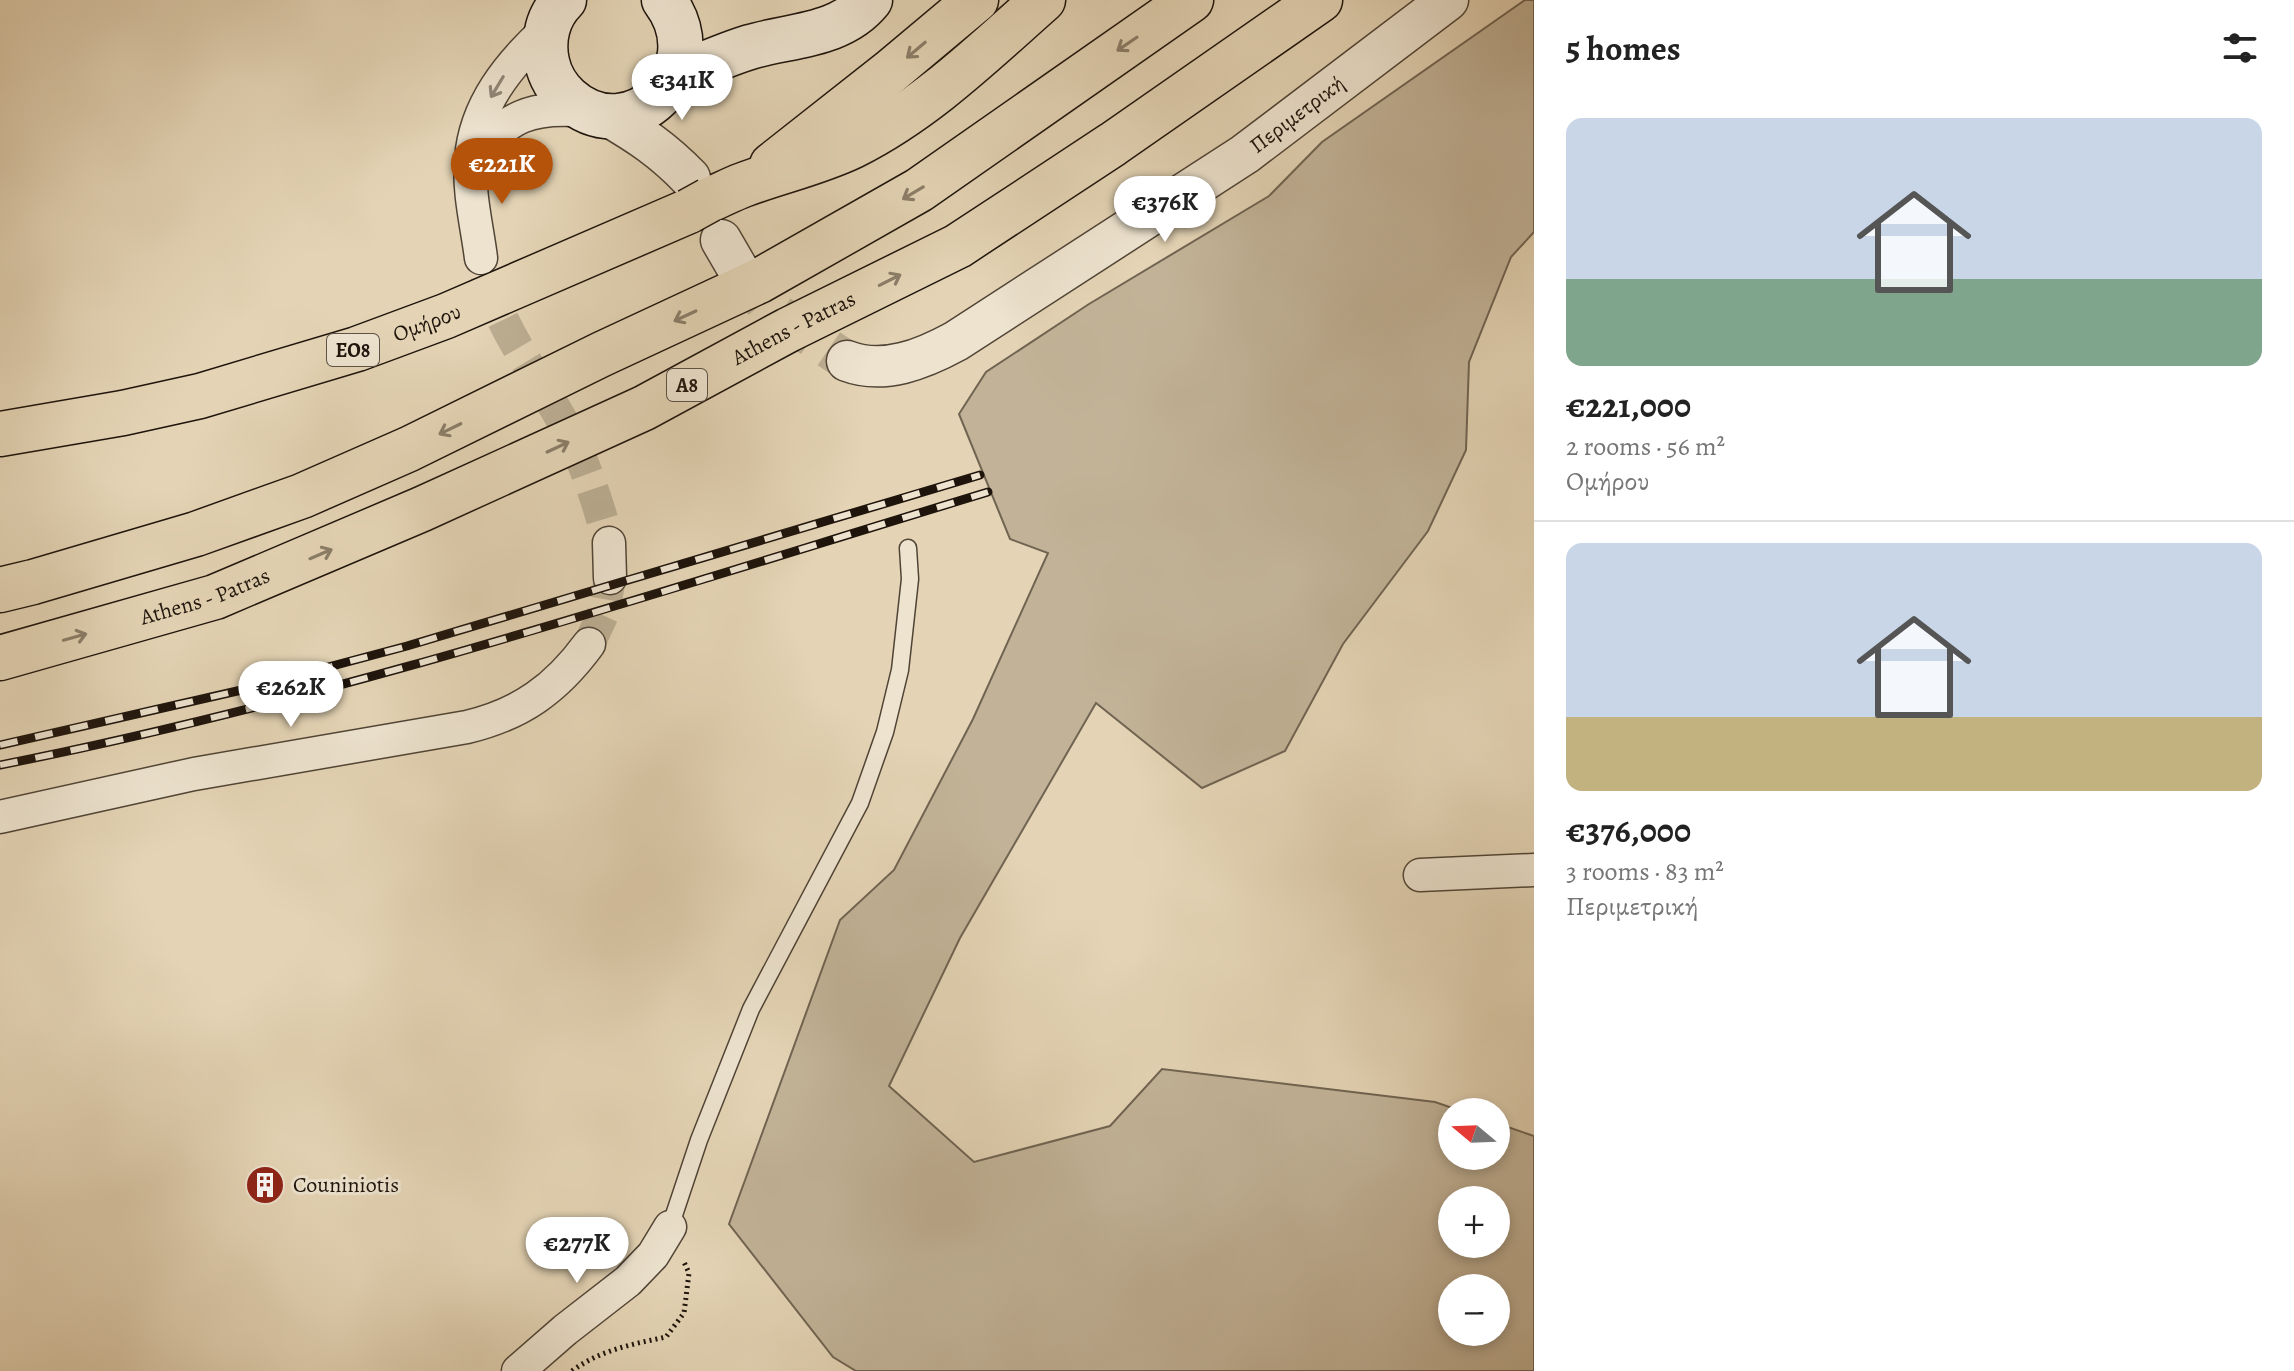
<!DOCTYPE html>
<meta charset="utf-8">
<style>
:root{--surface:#fff;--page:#f2f2f2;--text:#222;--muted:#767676;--line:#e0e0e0;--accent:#b45309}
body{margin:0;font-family:Alegreya,serif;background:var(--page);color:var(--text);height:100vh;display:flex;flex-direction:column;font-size:30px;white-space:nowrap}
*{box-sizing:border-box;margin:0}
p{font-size:26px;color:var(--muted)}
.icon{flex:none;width:44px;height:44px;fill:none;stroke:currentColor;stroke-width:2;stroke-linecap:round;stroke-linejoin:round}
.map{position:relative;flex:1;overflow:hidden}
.panel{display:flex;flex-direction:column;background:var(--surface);width:760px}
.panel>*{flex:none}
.needle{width:52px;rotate:289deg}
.controls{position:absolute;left:1438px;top:1098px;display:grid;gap:16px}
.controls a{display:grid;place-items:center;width:72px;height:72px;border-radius:50%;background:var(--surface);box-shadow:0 4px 12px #0003;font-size:40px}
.price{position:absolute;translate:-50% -68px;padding:0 18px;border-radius:28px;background:#fff;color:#222;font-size:26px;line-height:52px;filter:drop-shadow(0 2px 4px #0008)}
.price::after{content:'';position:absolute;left:50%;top:48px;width:24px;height:18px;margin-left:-12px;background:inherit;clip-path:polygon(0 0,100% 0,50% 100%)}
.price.selected{background:var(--accent);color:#fff}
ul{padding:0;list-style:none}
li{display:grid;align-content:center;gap:16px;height:424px;padding:0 32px}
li+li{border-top:2px solid var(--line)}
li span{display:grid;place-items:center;height:248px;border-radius:16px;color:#555}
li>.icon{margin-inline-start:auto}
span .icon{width:144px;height:144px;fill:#fffc;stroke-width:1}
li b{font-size:34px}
h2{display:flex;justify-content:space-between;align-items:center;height:96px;padding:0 32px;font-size:34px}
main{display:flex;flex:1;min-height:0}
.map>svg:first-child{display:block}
.green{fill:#c2b398;stroke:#706452;stroke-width:2;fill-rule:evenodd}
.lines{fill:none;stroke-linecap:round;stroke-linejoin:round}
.minor-tunnel{stroke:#bcae93;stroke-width:32;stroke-dasharray:32 16;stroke-linecap:butt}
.tertiary-tunnel{stroke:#bcae93;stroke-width:40;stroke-dasharray:40 20;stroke-linecap:butt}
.service-casing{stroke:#504436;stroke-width:19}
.minor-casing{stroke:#504436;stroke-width:35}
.tertiary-casing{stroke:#504436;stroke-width:43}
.secondary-casing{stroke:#1e140c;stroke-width:47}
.primary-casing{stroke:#1e140c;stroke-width:47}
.motorway-casing{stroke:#1e140c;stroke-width:47}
.path{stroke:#1e140c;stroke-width:5;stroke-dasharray:2 4;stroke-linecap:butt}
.service{stroke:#ede3cf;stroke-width:16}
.minor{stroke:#ede3cf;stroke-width:32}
.tertiary{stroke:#ede3cf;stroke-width:40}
.secondary{stroke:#ede3cf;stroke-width:44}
.primary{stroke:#e4d4b5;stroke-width:44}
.motorway{stroke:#e4d4b5;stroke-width:44}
.rail-casing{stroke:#1e140c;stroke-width:9}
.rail{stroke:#ede3cf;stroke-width:6;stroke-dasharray:18;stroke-linecap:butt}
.primary-bridge-casing{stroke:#1e140c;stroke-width:47;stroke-linecap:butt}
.primary-bridge{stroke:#e4d4b5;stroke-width:44}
.oneway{stroke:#8b7e69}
.oneway2{stroke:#908677}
.labels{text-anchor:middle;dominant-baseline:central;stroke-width:6;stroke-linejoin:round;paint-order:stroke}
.shield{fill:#ede3cf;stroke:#5c5246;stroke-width:2}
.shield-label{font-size:20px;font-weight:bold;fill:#1e140c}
.street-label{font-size:22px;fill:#1e140c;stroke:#ede3cf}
.poi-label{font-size:22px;fill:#1e140c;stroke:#ede3cf;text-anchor:start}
</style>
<main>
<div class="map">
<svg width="1534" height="1371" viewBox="0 0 1534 1371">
<rect width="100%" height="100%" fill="#e4d4b5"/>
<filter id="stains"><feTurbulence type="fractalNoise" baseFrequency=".0025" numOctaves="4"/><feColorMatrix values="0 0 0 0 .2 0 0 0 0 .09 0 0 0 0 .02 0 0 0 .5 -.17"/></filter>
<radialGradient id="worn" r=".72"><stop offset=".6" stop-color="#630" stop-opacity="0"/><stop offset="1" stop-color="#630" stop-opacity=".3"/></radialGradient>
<path class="green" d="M1525 0H1534V232L1511 257 1469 362 1466 450 1428 531 1343 644 1285 751 1202 788 1096 703 960 938 889 1086 974 1162 1110 1126 1162 1069 1435 1102 1464 1112H1452V1156H1496V1123L1534 1136V1371H856L833 1357 729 1224 840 920 894 870 973 719 1048 553 1010 539 959 414 986 372 1089 304 1269 196 1322 142ZM1452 1200H1496V1244H1452ZM1452 1288H1496V1332H1452Z"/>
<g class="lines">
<path class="minor-tunnel" d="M486 275C500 329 536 374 563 422 585 460 597 501 609 543
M589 644 604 612 610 578"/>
<path class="tertiary-tunnel" d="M739 271 769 308 847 361"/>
<g class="service-casing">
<path id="service" d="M670 1227 699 1140 751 1009 860 803 885 732 900 670 910 579 908 548"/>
</g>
<g class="minor-casing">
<path id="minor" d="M471 160C508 116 530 105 588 111
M481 258C477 226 468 192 471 159 475 105 509 64 547 29
M609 543 610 578
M0 817 194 774 467 727C521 714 556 689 589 644
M1420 875 1534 870
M518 1371 565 1330 628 1281 653 1255 670 1227"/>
</g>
<g class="tertiary-casing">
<g id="tertiary">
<path d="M606 115C639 134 663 150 690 178"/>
<path d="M721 240 739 271"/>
<path id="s1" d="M847 361C884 375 923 359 956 341L1245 154 1448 0"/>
</g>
</g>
<g class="secondary-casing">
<path id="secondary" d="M564 0C548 16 542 39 547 62 550 76 557 88 568 98 630 154 717 70 664 0
M674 77C699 66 724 55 750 47 791 35 841 36 870 0"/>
</g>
<g class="primary-casing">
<g id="primary">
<path d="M772 165 890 72 976 0"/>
<path d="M709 200C721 195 732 189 743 185 780 171 818 163 853 146 925 110 983 53 1043 0"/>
<path id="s2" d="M0 434 123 413 200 396 357 349 446 316 689 211"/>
</g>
</g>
<g class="motorway-casing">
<g id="motorway">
<path d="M0 590 33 582 196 534 302 496 409 449 602 354 759 281 919 190 1191 0"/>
<path id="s3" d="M0 658 215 597 422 509 644 408 788 330 958 246 1113 144 1320 0"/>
</g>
</g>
<path class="path" d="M572 1371C600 1350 633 1344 666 1337L684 1313 689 1273 684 1262"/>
<use href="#service" class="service"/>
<use href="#minor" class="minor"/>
<use href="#tertiary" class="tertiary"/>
<use href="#secondary" class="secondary"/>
<use href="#primary" class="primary"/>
<use href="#motorway" class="motorway"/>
<g class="rail-casing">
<path id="rail" d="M0 745 246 689 407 646 980 475
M0 765C336 699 661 591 988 492"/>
</g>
<use href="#rail" class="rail"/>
<g class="primary-bridge-casing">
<path id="primary-bridge" d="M689 211 709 200"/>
</g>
<use href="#primary-bridge" class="primary-bridge"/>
</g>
<defs><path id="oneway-shaft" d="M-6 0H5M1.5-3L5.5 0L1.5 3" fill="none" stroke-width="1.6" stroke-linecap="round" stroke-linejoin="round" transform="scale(2)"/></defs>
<g class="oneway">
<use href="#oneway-shaft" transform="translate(1127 44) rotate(146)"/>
<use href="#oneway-shaft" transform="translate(916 50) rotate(140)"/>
<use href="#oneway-shaft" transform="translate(913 193) rotate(149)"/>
<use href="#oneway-shaft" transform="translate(890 280) rotate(-27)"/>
<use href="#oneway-shaft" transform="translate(685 316) rotate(155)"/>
<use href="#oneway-shaft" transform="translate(450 429) rotate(154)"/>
<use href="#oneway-shaft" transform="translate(558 447) rotate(-25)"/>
<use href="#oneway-shaft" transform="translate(321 554) rotate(-23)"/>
<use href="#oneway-shaft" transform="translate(75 637) rotate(-16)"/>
</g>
<use class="oneway2" href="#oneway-shaft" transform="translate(497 87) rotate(121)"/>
<defs>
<g id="building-disc" transform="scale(2)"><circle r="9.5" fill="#8f2418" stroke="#ede3cf"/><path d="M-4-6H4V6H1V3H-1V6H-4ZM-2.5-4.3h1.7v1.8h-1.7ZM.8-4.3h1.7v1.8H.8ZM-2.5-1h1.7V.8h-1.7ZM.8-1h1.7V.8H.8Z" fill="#fff"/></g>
</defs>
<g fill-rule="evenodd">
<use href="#building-disc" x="265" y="1185"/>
</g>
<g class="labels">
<g class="shield">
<rect x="327" y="334" width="52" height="32" rx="6"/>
<rect x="667" y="369" width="40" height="32" rx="6"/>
</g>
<g class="shield-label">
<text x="353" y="350">ΕΟ8</text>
<text x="687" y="385">Α8</text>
</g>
<g class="street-label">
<text stroke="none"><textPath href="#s1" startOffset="524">Περιμετρική</textPath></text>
<text stroke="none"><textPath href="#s2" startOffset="442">Ομήρου</textPath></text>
<text stroke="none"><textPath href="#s3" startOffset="862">Athens - Patras</textPath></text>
<text stroke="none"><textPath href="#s3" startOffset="214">Athens - Patras</textPath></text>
</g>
<g class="poi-label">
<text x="293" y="1185">Couniniotis</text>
</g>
</g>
<rect width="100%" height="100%" filter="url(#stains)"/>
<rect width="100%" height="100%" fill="url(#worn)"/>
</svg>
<div class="controls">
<a><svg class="needle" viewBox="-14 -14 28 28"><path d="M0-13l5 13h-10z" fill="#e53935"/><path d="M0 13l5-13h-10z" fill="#767676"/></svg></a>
<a>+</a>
<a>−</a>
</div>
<b class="price" style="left:682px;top:122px">€341K</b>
<b class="price selected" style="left:502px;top:206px">€221K</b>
<b class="price" style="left:1165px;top:244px">€376K</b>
<b class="price" style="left:291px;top:729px">€262K</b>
<b class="price" style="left:577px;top:1285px">€277K</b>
</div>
<section class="panel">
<h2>5 homes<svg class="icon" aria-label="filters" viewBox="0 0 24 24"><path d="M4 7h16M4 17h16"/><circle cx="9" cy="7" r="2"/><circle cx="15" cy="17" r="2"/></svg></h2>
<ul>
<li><span style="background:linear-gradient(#c9d6e8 65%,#7fa58c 0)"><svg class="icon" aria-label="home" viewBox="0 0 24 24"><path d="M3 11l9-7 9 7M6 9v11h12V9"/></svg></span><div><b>€221,000</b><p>2 rooms · 56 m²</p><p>Ομήρου</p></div></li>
<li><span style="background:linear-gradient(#c9d6e8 70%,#c2b280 0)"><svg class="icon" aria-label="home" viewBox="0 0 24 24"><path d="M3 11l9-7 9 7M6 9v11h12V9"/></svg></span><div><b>€376,000</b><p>3 rooms · 83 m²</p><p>Περιμετρική</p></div></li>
</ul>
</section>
</main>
